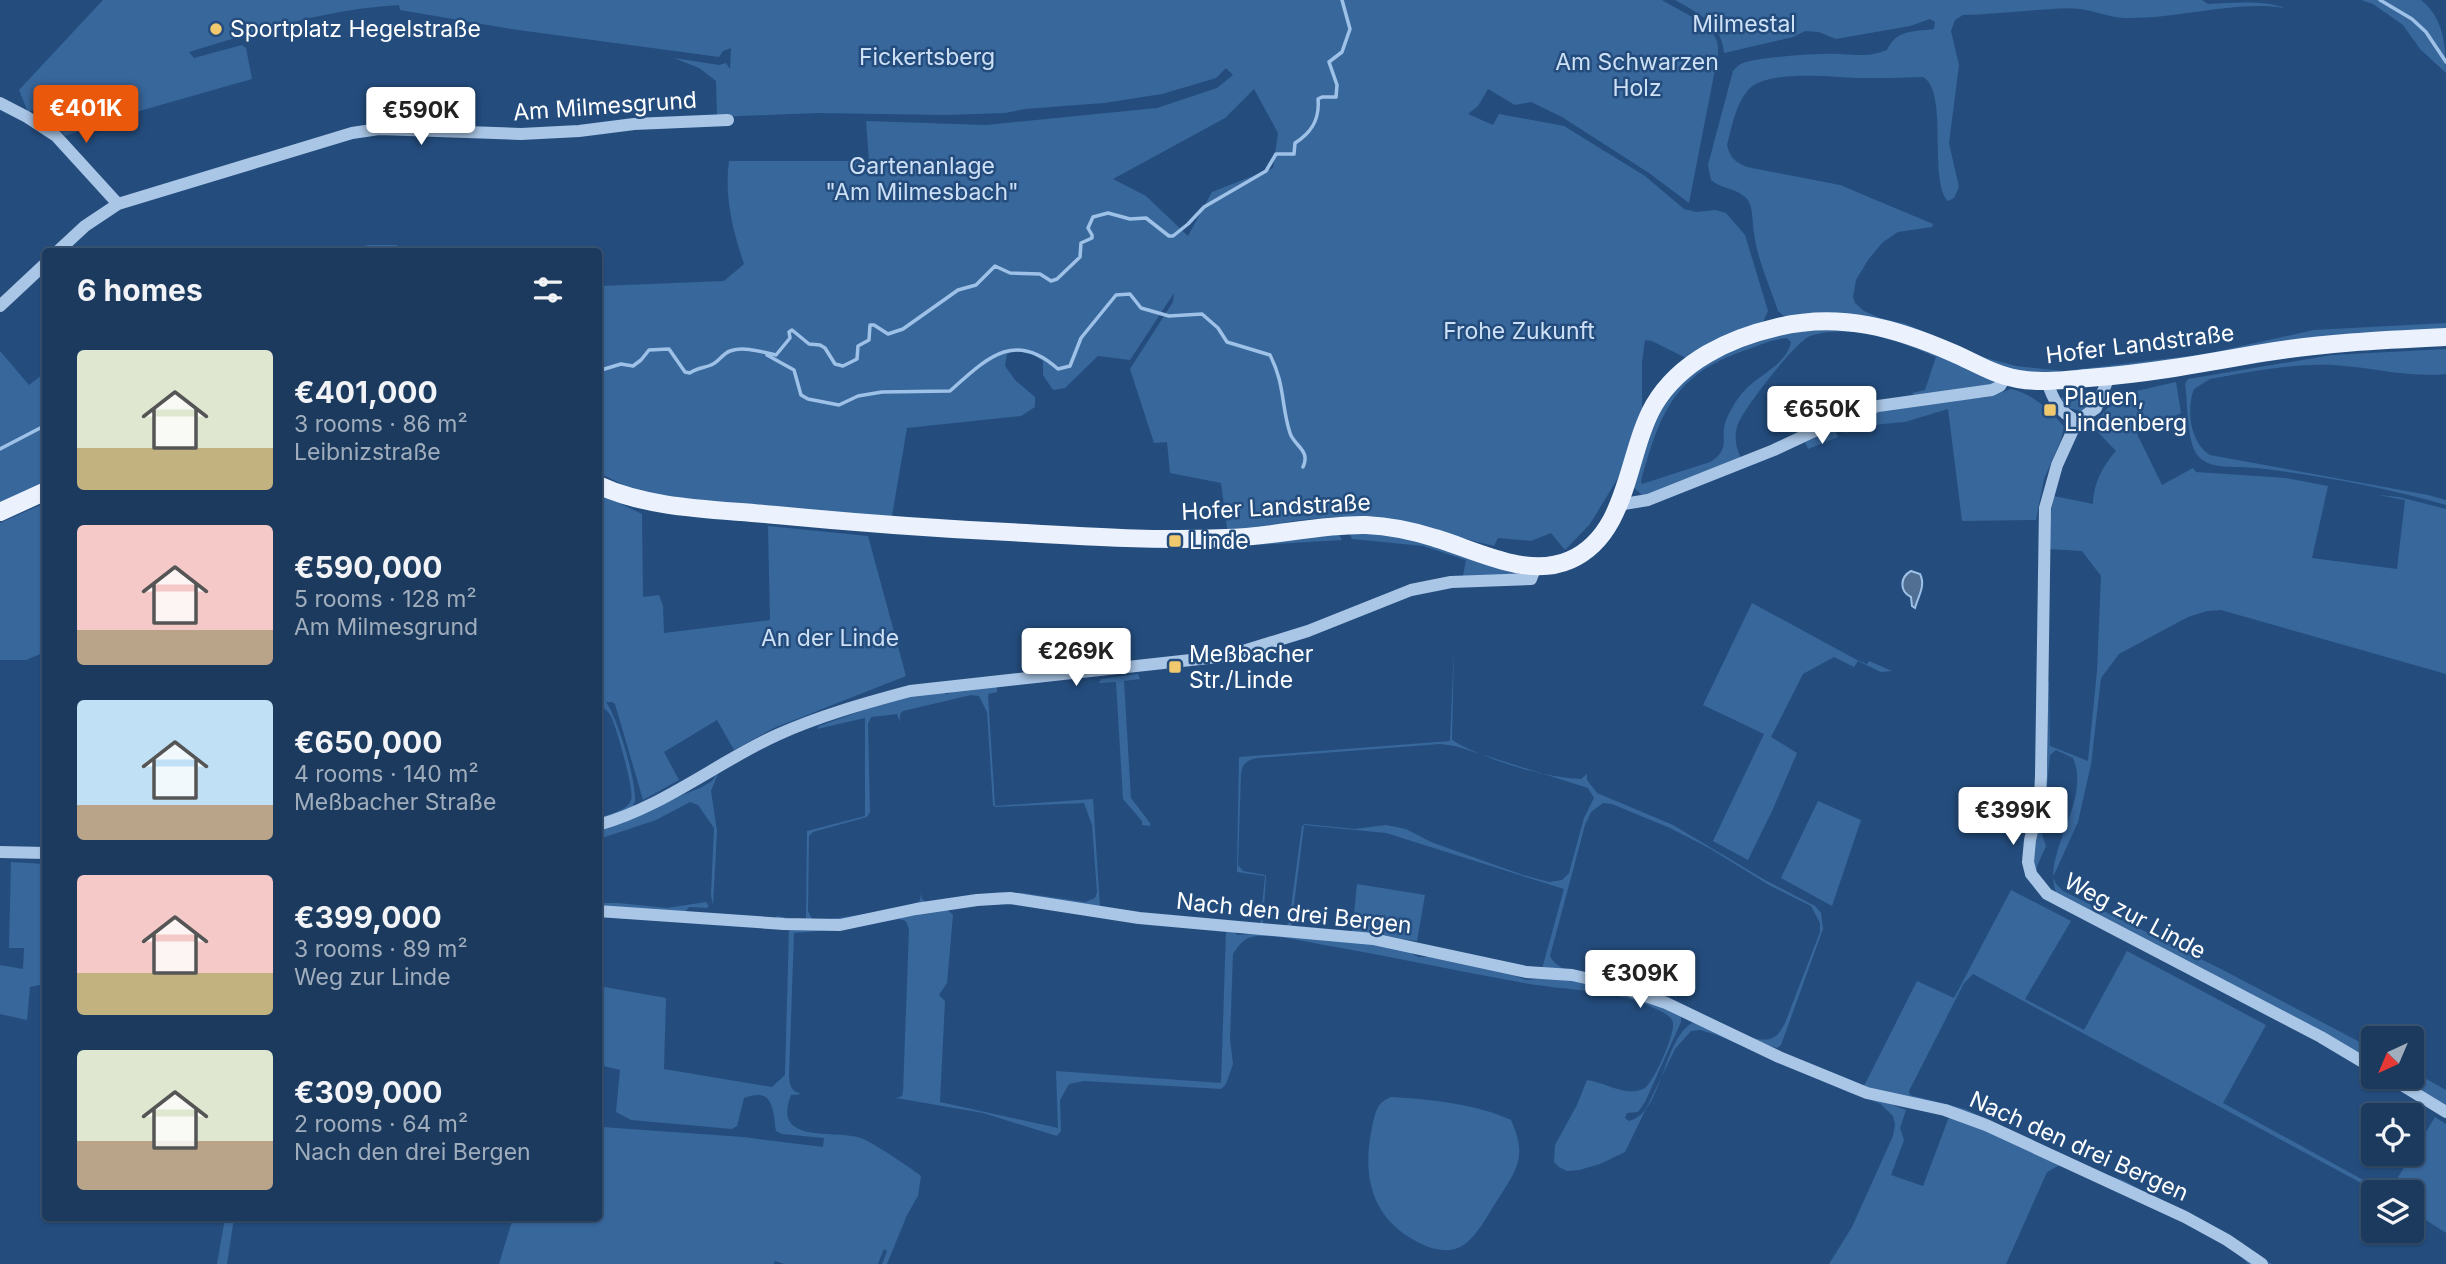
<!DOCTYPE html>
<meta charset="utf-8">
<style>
:root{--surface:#1b3a5e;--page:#244164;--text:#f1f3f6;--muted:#a0adbc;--line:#395473;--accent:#ea580c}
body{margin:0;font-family:Inter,sans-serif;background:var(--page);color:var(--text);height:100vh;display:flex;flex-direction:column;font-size:26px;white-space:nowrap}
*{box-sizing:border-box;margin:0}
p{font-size:23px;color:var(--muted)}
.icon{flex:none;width:38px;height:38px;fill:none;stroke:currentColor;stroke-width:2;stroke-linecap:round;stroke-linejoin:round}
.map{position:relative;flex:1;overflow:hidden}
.drawer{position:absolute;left:42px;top:248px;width:560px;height:973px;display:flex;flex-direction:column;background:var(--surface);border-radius:7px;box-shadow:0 2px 5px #0004,0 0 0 2px var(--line)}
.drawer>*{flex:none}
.needle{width:46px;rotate:224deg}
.tools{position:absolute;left:2361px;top:1026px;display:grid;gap:14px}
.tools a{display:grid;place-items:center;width:63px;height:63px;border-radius:7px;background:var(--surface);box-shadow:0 2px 5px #0004,0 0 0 2px var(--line);font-size:35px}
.price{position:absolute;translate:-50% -60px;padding:0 16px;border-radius:7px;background:#fff;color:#222;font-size:23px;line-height:46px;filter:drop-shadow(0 2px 4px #0008)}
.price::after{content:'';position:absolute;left:50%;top:42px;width:21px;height:16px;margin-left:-10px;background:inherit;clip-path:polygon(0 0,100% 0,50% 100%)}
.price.on{background:var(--accent);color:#fff}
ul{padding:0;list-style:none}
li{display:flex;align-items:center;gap:21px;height:175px;padding:0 35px}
li span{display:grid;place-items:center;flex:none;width:196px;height:140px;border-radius:7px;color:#555}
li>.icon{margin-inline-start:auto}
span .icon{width:84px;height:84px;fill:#fffc;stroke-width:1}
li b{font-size:30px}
h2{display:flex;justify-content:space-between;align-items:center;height:84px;padding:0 35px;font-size:30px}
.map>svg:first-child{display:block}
.green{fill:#38679c;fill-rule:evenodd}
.water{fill:#516f93;stroke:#9ec1e7;stroke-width:2}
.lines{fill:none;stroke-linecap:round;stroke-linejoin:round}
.stream{stroke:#9ec1e7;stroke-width:3.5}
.minor{stroke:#aac6e6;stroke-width:12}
.major{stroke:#ebf2fd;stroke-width:18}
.poi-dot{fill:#f0c86e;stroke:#244d7e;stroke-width:2.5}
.labels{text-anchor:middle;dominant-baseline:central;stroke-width:5;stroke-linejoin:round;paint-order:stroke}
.park-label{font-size:23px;fill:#cde0f5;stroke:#244d7e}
.poi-label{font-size:23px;fill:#fff;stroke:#244d7e;text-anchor:start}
.street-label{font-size:23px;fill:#fff;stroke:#244d7e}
</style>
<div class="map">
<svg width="2446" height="1264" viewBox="0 0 2446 1264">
<rect width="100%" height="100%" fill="#244d7e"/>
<path class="green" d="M103 0H1662C1676 9 1707 22 1715 37 1718 42 1718 48 1718 54L1689 203 1649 173 1562 117 1531 102 1515 105 1488 89 1478 106 1468 114 1493 125 1499 114 1564 126 1645 176 1684 209 1696 212 1715 210 1726 213 1745 235 1768 311 1761 326 1686 358 1652 341 1645 340 1642 362V411L1618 478 1590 524 1565 550 1551 533 1531 541 1498 538 1494 546C1451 536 1395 517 1351 517 1309 517 1268 524 1228 535L1221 483 1170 473 1167 442 1154 443 1130 369 1173 302 1174 293 1130 360 1098 356 1065 388 1053 390 1043 375V361C1031 353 1021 349 1007 354L1005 366 1015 380 1035 397V407L1021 416 907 428 892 516 888 519 670 500 628 487 599 473V286L724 281 744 264C733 231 724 197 729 161H869L866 121 986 125 1157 108 1217 88 1233 75 1226 68 1216 78 1162 94 1104 103 1025 109 1005 113 946 115 816 113 717 117 716 81 699 68 674 58 719 65 726 63 730 69 731 48 723 51 719 57 511 29 400 10 399 5C327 9 258 31 189 52L194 58 242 45 246 48 252 79 111 119 65 136 42 107 28 112 19 90ZM1254 89 1278 133 1273 168 1212 192 1188 236 1146 196 1113 179 1225 118Z
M1675 0H2202L2208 4C2234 3 2262 0 2285 8 2238 0 2177 19 2127 18 2111 18 2096 11 2080 9 2066 7 2051 9 2037 10 2013 12 1988 14 1963 15L1955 20 1951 31 1959 65 1949 143 1959 187 1954 198 1948 201C1928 181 1949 91 1923 77 1901 78 1880 78 1858 78 1833 77 1766 69 1748 90 1735 105 1732 127 1727 145 1730 158 1735 162 1747 167L1840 185 1933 224 1932 227 1898 232 1883 242 1868 260 1856 280 1853 297 1855 303 1864 311 1880 318 1906 324 1986 358 2016 366 2064 371 2205 354 2314 330 2446 323V331L2047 376 2005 370 1933 338 1786 318 1778 311C1770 286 1757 259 1754 233 1752 221 1754 205 1745 197 1735 188 1722 189 1711 180L1708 165 1733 71C1735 69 1738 65 1741 64 1755 57 1822 53 1839 54 1857 55 1870 57 1887 50 1897 29 1913 32 1934 29L1935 22 1930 19 1910 26 1836 39 1819 32 1805 31 1793 37 1724 53C1722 24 1698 13 1675 0Z
M2361 0H2421C2444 18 2446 47 2446 73L2420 49 2403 25 2373 4Z
M368 245H397V252H338Z
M1828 327 1901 339 1993 379 1994 382 1992 385 1916 397 1912 393 1925 390 1936 357C1900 341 1850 323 1810 336 1797 340 1740 412 1737 427 1734 439 1736 448 1741 458L1643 496 1632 486C1640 465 1649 428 1659 410 1693 351 1766 335 1828 327ZM1787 338 1791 342C1787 364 1759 375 1745 390 1738 397 1731 409 1727 418 1718 437 1733 448 1710 462L1642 484 1641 481C1660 413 1674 374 1746 350 1759 345 1773 339 1787 338Z
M2446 349V374C2408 378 2371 367 2333 365 2293 363 2250 372 2210 379L2194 389C2186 409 2190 443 2210 455L2428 495 2446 500V505C2384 487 2320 475 2256 468 2239 466 2211 470 2199 457 2186 444 2188 401 2185 384L2188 379 2332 355Z
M0 351 29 385 42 375 46 376 45 483 0 504Z
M2176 382 2181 413 2137 434 2162 485 2193 468 2196 472 2286 478 2328 486 2312 558 2397 569 2405 500 2378 495 2399 497 2446 509V674L2221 610 2207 611 2188 617 2119 654 2101 678 2091 764 2078 822 2053 877 2056 884 2063 891 2223 970 2373 1049V1061L2056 892C2041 853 2092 801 2073 758L2056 750 2050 755 2045 807 2040 828 2046 846 2037 866V873L2035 871C2030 844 2041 818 2045 791 2050 756 2048 719 2048 683L2049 681 2050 746 2088 761 2097 671 2101 576 2082 551 2048 549 2049 523 2054 496 2093 504C2093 484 2103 465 2116 451L2092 426 2119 395Z
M2011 389C2031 393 2052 411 2064 427L2061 440 2044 479 2036 520 1962 521 1948 409 1905 422 1862 426 1846 433 1842 423 1878 409 1988 397Z
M2093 394 2091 405 2080 411 2066 407 2061 398Z
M1833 426 1838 437 1808 449 1805 442 1809 438Z
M598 493 642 514 643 597 659 595 663 606 664 633 770 620 768 526 868 536 906 676 774 728 734 750 717 720 664 752 679 780 643 800 615 704 612 702H606C618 719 636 779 635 801L633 806 599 821V818C609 814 627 811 631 800 635 791 616 726 611 716 608 711 604 708 599 705Z
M45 503V652L26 660H0V523Z
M1348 530 1423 540 1522 575 1413 584 1463 576 1466 560 1423 546 1352 539Z
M1338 532 1342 540 1257 545 1259 540Z
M1752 603 1857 660 1867 664 1869 661 1892 671 1881 672 1858 661 1854 667 1834 657 1803 674 1771 737 1797 753 1772 811 1748 860 1713 841 1764 734 1703 705Z
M1454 648 1452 740C1483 759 1544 778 1581 779L1587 774V780L1597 793 1673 825 1765 880 1815 906 1821 913 1823 929 1781 1045 1777 1048 1764 1044 1674 1004 1542 969 1564 889 1386 833 1304 825 1291 928 1286 926 1289 922 1302 826 1305 824 1355 829 1386 825 1406 829 1431 842 1523 875 1549 882 1562 880 1569 873 1584 818 1594 798 1588 788 1455 746 1440 744 1271 757C1258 758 1243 757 1241 773L1238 865 1243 871 1265 875 1266 876 1263 923 1267 925 1260 926 1265 876 1237 872 1239 757 1450 741ZM1603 803 1612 804 1670 828 1709 848 1769 885 1811 906 1820 923V932L1785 1023C1777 1039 1770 1042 1753 1038 1706 1019 1664 989 1613 978 1594 974 1559 976 1550 956L1585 825 1591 812Z
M1138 674 1140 679 1124 681 1131 798 1150 823V826L1142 825V821L1123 799 1116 682 1099 683 1101 679Z
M994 685 997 686V692L988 694 995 806 1093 799 1100 908 1009 895 961 898 909 907C919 904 921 902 921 892L922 899 926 902 998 892 1023 893 1085 902 1095 898 1097 892 1092 825 1084 803 995 807 993 805 987 712 979 696 971 695 903 711 900 714V722L897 714 871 717 868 724 870 812 867 817 813 832 809 836 808 911 812 919 823 920 901 909C849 925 795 922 741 917L775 919 777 916 806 921 807 831 865 816V718L817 729 819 726 895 699 928 690 947 694 959 689Z
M719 771 711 791 717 831 713 905 711 895 714 828 698 805 690 802 656 820 599 839V828L700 788 712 781Z
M1818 801 1861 820 1832 906 1781 878Z
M11 862 45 864V984L30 987 27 1020 0 1014V965L23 969 24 948H9Z
M1357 884 1425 895 1417 941 1352 933Z
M2011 890 2071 921 2025 999 2084 1030 2127 951 2266 1025 2223 1103 2385 1192H2378L1973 974 1964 983 1909 1091 1910 1095 1965 1109 2102 1173 2123 1180 2272 1264H2266L2041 1147 1863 1088 1917 981 1954 998Z
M706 902 709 906 707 908 689 907 686 911 676 912 599 905V903H618L667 908Z
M947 907H950L948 910 953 915 947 983 939 995 945 1001 940 1102 1058 1128 1056 1071 1221 1083 1226 931 1200 928 1201 926 1229 929 1238 935 1276 932 1315 935 1343 940 1347 943 1366 942 1401 947 1418 957H1453L1514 975 1526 980 1559 977 1603 985 1634 993 1676 1012 1681 1016V1022L1645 1102 1638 1112 1627 1113 1625 1118 1629 1121C1663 1113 1662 1041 1692 1023L1699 1024 1781 1062 1906 1110 1900 1128 1904 1140 1891 1175 1923 1186 1949 1117 1915 1108 1925 1107 1993 1131 2179 1216 2205 1231 2254 1264H2248C2223 1230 2110 1186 2068 1167L2058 1166 2047 1172 2006 1264H1829L1852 1227 1893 1136 1895 1125 1893 1116 1881 1104 1850 1093 1717 1035 1700 1030 1691 1031 1675 1049 1625 1152 1600 1164 1579 1170 1567 1171 1559 1167 1554 1162 1555 1145 1577 1105 1587 1080C1604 1082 1626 1097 1643 1089 1653 1085 1675 1034 1673 1023 1672 1017 1664 1012 1658 1010 1617 989 1568 991 1524 983 1461 972 1399 958 1336 947 1311 943 1283 935 1257 936 1245 937 1239 944 1233 954L1230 1039 1233 1064 1226 1084 1221 1089 1084 1081 1069 1084 1060 1100 1061 1131 1057 1136 983 1113 896 1098 902 1096 903 1092 909 929 906 921 899 919 844 929 794 933 789 1076C790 1087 791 1091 802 1094L791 1095C771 1145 834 1129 861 1138 872 1142 911 1168 921 1176L918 1196 907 1215 887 1264H882L887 1251 884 1249 878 1264H784L775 1261 774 1264H499L513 1218H598L599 1121 602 1127 743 1137 823 1147 824 1138 782 1134 776 1131C773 1108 773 1087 744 1098L737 1126 732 1129 631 1120 616 1112 620 1070 599 1065V986L666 998 664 1069 772 1087 785 1075 789 928 826 929Z
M2412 1071 2446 1090V1106L2396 1076H2412Z
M1391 1097C1428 1099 1477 1104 1511 1120 1527 1156 1518 1168 1498 1199 1488 1214 1478 1236 1462 1246 1452 1252 1438 1251 1426 1246 1373 1223 1361 1180 1372 1127 1376 1112 1376 1103 1391 1097Z
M2435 1117 2446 1124V1233L2412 1211V1192H2389Z
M225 1218H234L227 1264H217Z"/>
<path class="water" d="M1911 571 1920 574C1926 586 1918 596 1915 608L1912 606 1911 597C1899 591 1900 577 1911 571Z"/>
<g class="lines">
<path class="stream" d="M2380 0 2412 19 2426 32 2446 62
M767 355 794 370 801 395 808 399 839 405 858 396 882 392 950 391C986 359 1014 329 1058 369L1070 366 1081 338 1116 295 1130 294 1141 308 1169 316 1202 314 1218 328 1227 342 1270 355C1285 384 1281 405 1290 433 1294 446 1311 450 1303 467
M598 371 621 364 633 366 641 360 649 350 669 349 685 372 690 373C696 368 704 368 711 365 719 362 722 354 730 351 744 346 762 352 776 355L790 338 789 332 792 330 809 344 820 345 825 348 835 364 843 366 857 359 858 346 869 340 870 325H874L888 334 903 329 958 290 976 285 995 266 1010 273 1040 274 1051 281 1057 279 1080 257 1081 243 1092 238V235L1088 228 1093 217 1108 213 1130 219 1146 218 1169 236H1173L1188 224 1204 207 1266 171 1276 154H1294L1295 143C1311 133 1320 120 1318 99L1322 97H1336L1337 85 1329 62 1342 52 1350 29 1342 0
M0 449 46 425"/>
<path class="minor" d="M0 103 27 117 56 136 118 204
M57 252 85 226 118 204 352 133 379 129 521 134 579 131 634 124 728 120
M0 306 46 263
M2109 377 2096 408 2077 421 2057 465 2045 508 2041 776 2040 797 2030 840 2028 862 2031 874 2047 894 2321 1037 2373 1068
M2047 381C2053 400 2059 412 2077 421
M1618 505 1648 500 1774 450 1825 426 1878 406 1992 390 2000 386 2006 376
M598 825C663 807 716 763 777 735 819 716 865 703 910 691L1227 656 1308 631 1411 590 1451 582 1531 579 1536 566
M0 852 46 853
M598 911 784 924 840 925 916 909 977 900 1010 898 1139 918 1373 939 1526 972 1572 975 1608 983 1666 1003 1779 1057 1867 1093 1945 1110 1986 1125 2185 1217 2227 1240 2262 1264
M2387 1076 2446 1112"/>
<path class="major" d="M598 485C652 510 718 509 776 515 859 523 942 529 1026 533 1092 537 1160 541 1226 538 1273 537 1319 524 1366 525 1389 526 1413 531 1435 538 1476 550 1527 579 1570 560 1629 534 1626 454 1654 405 1680 361 1730 338 1778 327 1840 312 1896 328 1953 353 1974 362 1994 375 2018 379 2041 383 2064 380 2088 378 2144 374 2200 364 2256 354 2319 343 2382 340 2446 337
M0 512 46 491"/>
</g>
<g class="poi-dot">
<circle cx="216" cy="29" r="7"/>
<rect x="2043" y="403" width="14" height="14" rx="3.5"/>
<rect x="1168" y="534" width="14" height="14" rx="3.5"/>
<rect x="1168" y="660" width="14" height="14" rx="3.5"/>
</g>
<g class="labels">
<g class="park-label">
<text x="1744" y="24">Milmestal</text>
<text x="927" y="57">Fickertsberg</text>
<text x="1637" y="62">Am Schwarzen<tspan x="1637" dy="26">Holz</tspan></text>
<text x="922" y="166">Gartenanlage<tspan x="922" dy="26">"Am Milmesbach"</tspan></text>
<text x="1519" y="331">Frohe Zukunft</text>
<text x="830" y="638">An der Linde</text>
</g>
<g class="poi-label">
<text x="230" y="29">Sportplatz Hegelstraße</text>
<text x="2064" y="397">Plauen,<tspan x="2064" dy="26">Lindenberg</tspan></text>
<text x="1189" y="541">Linde</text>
<text x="1189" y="654">Meßbacher<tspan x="1189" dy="26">Str./Linde</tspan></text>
</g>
<g class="street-label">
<text transform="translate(605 106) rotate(-4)">Am Milmesgrund</text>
<text transform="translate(2140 344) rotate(-7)">Hofer Landstraße</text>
<text transform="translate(1276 507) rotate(-3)">Hofer Landstraße</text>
<text transform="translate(1294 913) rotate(6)">Nach den drei Bergen</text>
<text transform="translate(2135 916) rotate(28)">Weg zur Linde</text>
<text transform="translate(2079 1146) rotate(24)">Nach den drei Bergen</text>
</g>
</g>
</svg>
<div class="tools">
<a><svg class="needle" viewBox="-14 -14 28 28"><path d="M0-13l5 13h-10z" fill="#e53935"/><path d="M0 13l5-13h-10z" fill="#a0adbc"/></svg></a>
<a><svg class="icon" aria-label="locate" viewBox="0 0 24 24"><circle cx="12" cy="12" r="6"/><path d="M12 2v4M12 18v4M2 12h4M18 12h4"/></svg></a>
<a><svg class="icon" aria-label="layers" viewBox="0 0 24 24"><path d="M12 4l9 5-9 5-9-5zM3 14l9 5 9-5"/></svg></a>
</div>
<b class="price on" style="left:86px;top:145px">€401K</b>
<b class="price" style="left:421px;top:147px">€590K</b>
<b class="price" style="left:1822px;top:446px">€650K</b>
<b class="price" style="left:1076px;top:688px">€269K</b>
<b class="price" style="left:2013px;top:847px">€399K</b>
<b class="price" style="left:1640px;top:1010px">€309K</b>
<section class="drawer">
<h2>6 homes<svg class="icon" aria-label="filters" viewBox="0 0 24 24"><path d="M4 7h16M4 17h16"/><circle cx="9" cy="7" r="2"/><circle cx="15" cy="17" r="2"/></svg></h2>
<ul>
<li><span style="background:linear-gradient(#dfe7d0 70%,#c2b280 0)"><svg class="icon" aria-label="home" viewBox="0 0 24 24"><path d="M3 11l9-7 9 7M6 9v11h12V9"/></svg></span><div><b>€401,000</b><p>3 rooms · 86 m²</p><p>Leibnizstraße</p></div></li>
<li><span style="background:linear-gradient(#f6c9c9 75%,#b9a48a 0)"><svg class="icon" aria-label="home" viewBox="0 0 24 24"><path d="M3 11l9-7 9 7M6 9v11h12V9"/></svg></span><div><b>€590,000</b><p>5 rooms · 128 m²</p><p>Am Milmesgrund</p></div></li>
<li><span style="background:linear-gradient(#bfe0f5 75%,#b9a48a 0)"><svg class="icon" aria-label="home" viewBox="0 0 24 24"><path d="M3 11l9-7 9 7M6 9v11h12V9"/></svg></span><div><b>€650,000</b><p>4 rooms · 140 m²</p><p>Meßbacher Straße</p></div></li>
<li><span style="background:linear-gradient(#f6c9c9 70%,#c2b280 0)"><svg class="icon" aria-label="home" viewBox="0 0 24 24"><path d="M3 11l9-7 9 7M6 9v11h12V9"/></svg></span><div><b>€399,000</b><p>3 rooms · 89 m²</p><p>Weg zur Linde</p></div></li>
<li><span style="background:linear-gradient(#dfe7d0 65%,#b9a48a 0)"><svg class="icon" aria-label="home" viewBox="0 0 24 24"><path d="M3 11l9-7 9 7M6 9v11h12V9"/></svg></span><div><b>€309,000</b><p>2 rooms · 64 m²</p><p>Nach den drei Bergen</p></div></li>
</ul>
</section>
</div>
